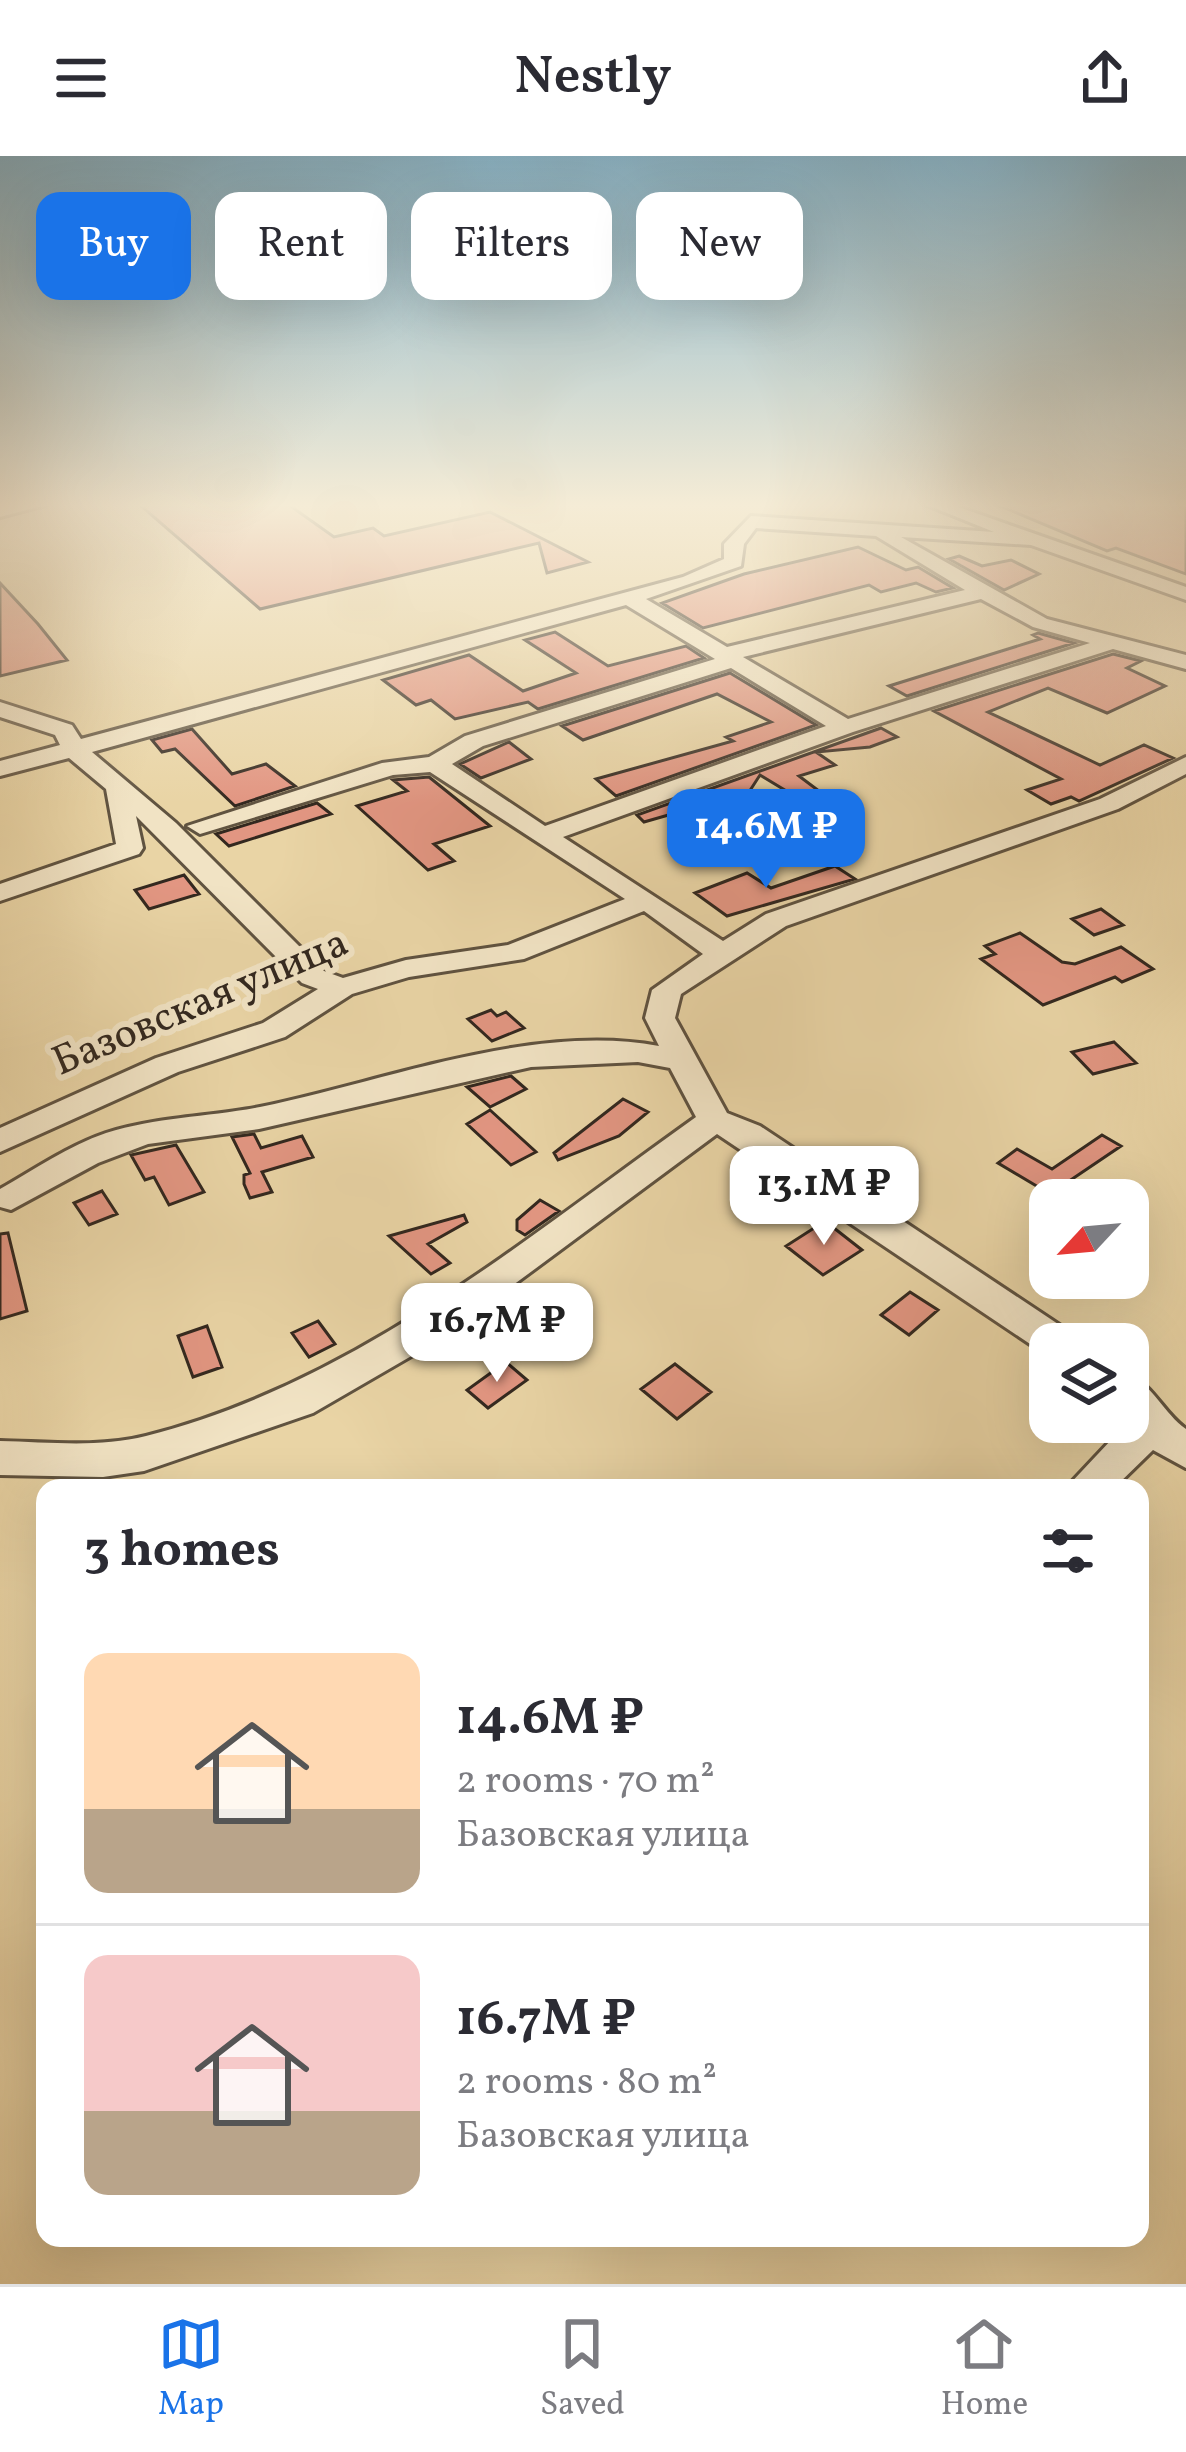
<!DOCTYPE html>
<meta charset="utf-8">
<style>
:root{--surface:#fff;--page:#f7f7f7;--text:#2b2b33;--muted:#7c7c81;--line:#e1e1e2;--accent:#1a73e8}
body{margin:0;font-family:Vollkorn,serif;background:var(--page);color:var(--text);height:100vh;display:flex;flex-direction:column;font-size:45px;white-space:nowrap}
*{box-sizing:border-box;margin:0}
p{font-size:39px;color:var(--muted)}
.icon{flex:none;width:66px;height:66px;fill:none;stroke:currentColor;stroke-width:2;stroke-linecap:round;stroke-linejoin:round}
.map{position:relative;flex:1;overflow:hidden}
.drawer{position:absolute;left:36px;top:1323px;width:1113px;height:768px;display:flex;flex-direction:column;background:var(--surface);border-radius:24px;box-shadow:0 12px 48px #0002}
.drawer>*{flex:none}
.top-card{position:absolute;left:36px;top:36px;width:1116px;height:108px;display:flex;gap:24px}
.needle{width:78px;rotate:244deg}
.tools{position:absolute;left:1029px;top:1023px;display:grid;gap:24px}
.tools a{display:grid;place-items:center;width:120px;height:120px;border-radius:24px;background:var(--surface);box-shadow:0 12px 48px #0002;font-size:60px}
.price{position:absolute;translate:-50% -102px;padding:0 27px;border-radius:24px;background:#fff;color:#222;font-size:39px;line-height:78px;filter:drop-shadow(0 3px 6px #0008)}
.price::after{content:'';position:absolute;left:50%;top:72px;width:36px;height:27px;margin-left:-18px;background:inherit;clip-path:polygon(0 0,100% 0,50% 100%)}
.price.selected{background:var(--accent);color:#fff}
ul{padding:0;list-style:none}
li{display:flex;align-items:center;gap:36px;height:300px;padding:0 48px}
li+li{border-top:3px solid var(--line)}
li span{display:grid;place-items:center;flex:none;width:336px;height:240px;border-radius:24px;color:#555}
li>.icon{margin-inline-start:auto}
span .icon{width:144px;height:144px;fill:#fffc;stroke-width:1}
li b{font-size:51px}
h2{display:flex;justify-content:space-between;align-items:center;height:144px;padding:0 48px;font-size:51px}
.chip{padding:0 42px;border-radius:24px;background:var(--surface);box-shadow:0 12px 48px #0002;font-size:42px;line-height:108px}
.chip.selected{background:var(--accent);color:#fff}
header{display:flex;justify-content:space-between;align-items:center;height:156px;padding:0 48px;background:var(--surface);font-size:54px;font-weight:600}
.tab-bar{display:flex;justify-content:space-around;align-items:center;height:168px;border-top:3px solid var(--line);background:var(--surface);font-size:33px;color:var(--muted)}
.tab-bar a{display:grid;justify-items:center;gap:6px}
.tab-bar .selected{color:var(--accent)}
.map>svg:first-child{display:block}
.building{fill:#e29682;stroke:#33281f;stroke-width:3}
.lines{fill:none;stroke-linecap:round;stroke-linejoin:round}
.minor-casing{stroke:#605340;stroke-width:6}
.minor{fill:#f1e3c4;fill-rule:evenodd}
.labels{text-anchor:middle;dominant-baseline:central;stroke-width:12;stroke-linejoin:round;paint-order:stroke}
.street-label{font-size:42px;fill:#33281f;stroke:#f1e3c4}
</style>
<header><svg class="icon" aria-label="menu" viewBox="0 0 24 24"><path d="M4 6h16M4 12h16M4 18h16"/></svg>Nestly<svg class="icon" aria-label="share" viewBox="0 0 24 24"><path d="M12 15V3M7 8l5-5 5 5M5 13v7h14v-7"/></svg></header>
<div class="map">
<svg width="1186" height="2128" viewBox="0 0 1186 2128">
<rect width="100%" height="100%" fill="#e9d4a5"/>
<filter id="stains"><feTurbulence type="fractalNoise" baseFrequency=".00167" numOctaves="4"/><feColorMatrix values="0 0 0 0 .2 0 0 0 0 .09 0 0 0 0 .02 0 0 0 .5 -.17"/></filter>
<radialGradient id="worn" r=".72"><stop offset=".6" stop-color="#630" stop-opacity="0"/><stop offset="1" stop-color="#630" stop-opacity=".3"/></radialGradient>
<path class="building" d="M140 349H289L334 381 373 372 384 380 490 356 588 406 547 417 539 387 260 453Z
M998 349H1186V418L1116 392 1107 395Z
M858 391 906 414 918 411 953 432 936 436 916 427 881 436 869 429 703 472 662 447 744 418Z
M959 400 982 410 1011 404 1039 418 1004 434 949 403Z
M0 427 38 468 67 504 0 520Z
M555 476 608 510 686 490 704 502 538 553 528 546 455 563 431 544 416 549 383 524 469 499 523 535 576 517 525 484Z
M1038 477 1074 487 907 540 889 530 1040 483 1033 479Z
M1113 498 1141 505 1127 512 1165 530 1107 557 1048 532 988 556 1100 609 1144 589 1173 602 1079 645 1071 641 1051 648 1027 634 1061 623 934 555Z
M730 517 816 569 616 640 596 623 733 585 726 581 771 566 717 538 583 584 562 570Z
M881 572 897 581 870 591 816 596 835 609 799 620 839 650 831 662 760 619 749 636 644 666 637 659Z
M192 573 232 618 266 608 295 630 235 650 175 593 162 596 152 584Z
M509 586 531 603 481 622 460 608Z
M429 621 490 670 434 688 454 705 428 714 357 650 407 635 393 624Z
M317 647 331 658 229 690 216 678Z
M835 710 855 723 727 760 695 737 747 717 771 732Z
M184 719 199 738 149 753 135 734Z
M1101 753 1123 769 1094 779 1072 763Z
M1020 777 1062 806 1075 808 1121 791 1153 813 1122 826 1115 821 1043 849 981 803 995 798 985 790Z
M491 854 497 860 506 856 524 872 492 885 468 863Z
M1114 886 1136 907 1093 918 1072 896Z
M511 920 526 933 490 951 467 931Z
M623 943 648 956 619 980 558 1004 554 997Z
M490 954 512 974 536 996 511 1009 467 968Z
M254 978 261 992 302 980 313 1001 262 1016 272 1036 250 1042 244 1028V1019L250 1017 232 981Z
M1102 979 1121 990 1050 1038 998 1007 1017 993 1052 1013Z
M176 989 204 1036 169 1049 154 1021 145 1024 131 999Z
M102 1035 117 1058 89 1069 74 1047Z
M540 1044 559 1055 525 1079 517 1074V1064Z
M464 1059 467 1066 428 1088 450 1107 431 1118 389 1080Z
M825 1065 862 1094 823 1119 786 1090Z
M8 1077 27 1155 0 1163V1078Z
M910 1136 938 1154 909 1179 881 1159Z
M318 1165 335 1188 309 1201 292 1177Z
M207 1170 222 1211 193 1221 178 1180Z
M506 1206 527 1224 488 1252 467 1234Z
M675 1208 711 1236 677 1263 641 1233Z"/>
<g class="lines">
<g class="minor-casing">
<path id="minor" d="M0 349H45L0 361Z
M927 349H953L1186 431V444L1031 389 901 381 1047 463 1186 499V513L1113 493 853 576 563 681 723 785 766 758 1100 643 1186 601V618L1118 653 786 770 681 838 675 862 727 957 760 970 1073 1178 1079 1188H1050V1200L1045 1198 717 978 439 1184 313 1257 144 1315 103 1321 0 1319V1285C48 1286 99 1292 146 1280 355 1227 523 1084 696 961L670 912 638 906 531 911 259 973 148 988 98 1007 11 1054 0 1051V1033C35 1013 68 990 106 977 157 961 209 961 260 951 383 926 534 866 659 890L645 862 652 834 703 798 644 755 524 803 409 821 352 838 285 881 178 916 0 996V972L156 902 263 867 318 833 302 827 136 660 143 692 139 698 0 745V728L116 688 106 633 69 602 0 620V605L60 589 55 579 0 561V546L72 569 81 583 683 421 724 403V388L751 360 994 376ZM756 372 876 380 965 434 727 491 646 443 741 410 744 388ZM981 443 1033 471 1090 487 848 563 743 501ZM626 449 715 503 465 580 429 601 382 607 187 670 200 678 393 619 430 616 625 743 508 789 406 804 343 822 324 815 176 667 92 596ZM731 512 826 570 545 670 452 608 483 590Z
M1128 1219C1152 1227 1164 1258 1186 1273V1312L1153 1294 1114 1332H1066L1128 1266Z"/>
</g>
<use href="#minor" class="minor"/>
</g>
<linearGradient id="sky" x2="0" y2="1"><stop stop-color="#87b6cd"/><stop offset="0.54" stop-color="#f5ecd6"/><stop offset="1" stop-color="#f5ecd6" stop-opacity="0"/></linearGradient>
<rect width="1186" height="647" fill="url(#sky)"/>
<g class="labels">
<g class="street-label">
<text transform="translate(201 848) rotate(-23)">Базовская улица</text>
</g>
</g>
<rect width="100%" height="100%" filter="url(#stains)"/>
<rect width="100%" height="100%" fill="url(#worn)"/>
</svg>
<div class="tools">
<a><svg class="needle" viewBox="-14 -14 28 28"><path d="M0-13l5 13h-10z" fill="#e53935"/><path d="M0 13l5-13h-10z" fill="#7c7c81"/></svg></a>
<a><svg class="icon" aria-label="layers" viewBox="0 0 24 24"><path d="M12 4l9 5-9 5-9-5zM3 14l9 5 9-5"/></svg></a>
</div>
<b class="price selected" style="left:766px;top:735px">14.6M ₽</b>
<b class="price" style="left:824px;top:1092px">13.1M ₽</b>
<b class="price" style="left:497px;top:1229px">16.7M ₽</b>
<div class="top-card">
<a class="chip selected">Buy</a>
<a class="chip">Rent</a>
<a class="chip">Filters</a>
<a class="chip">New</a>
</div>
<section class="drawer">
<h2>3 homes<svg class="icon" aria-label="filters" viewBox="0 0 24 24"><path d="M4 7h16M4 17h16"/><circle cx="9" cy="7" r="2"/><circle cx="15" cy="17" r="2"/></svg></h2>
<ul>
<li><span style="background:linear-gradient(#ffd9b3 65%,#b9a48a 0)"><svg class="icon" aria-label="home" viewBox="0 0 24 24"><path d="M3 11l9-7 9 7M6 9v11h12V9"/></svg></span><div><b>14.6M ₽</b><p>2 rooms · 70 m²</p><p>Базовская улица</p></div></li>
<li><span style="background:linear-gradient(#f6c9c9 65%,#b9a48a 0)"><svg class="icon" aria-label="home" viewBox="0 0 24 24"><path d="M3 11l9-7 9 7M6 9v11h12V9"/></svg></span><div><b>16.7M ₽</b><p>2 rooms · 80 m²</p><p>Базовская улица</p></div></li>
</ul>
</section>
</div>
<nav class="tab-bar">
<a class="selected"><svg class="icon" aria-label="map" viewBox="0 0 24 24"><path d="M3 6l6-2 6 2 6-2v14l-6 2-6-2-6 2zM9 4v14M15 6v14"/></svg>Map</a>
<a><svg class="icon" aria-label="saved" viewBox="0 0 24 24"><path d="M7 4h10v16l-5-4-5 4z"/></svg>Saved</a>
<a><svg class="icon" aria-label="home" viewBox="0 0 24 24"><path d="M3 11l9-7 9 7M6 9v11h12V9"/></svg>Home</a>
</nav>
